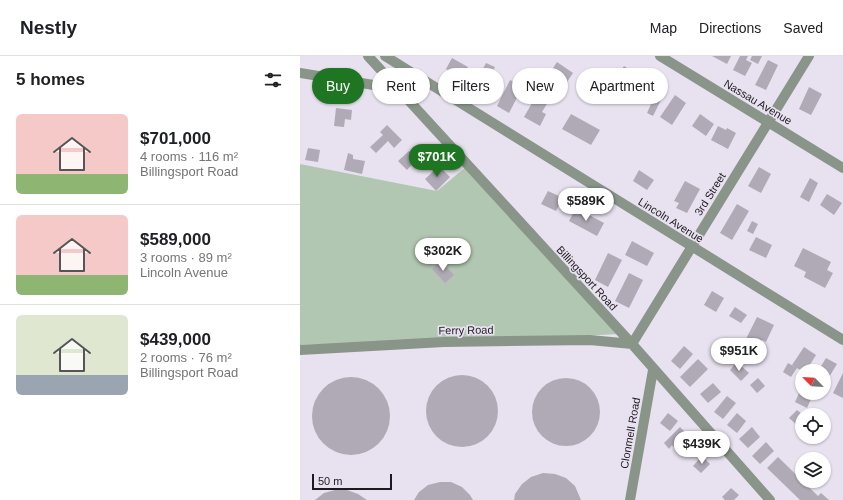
<!DOCTYPE html>
<meta charset="utf-8">
<style>
:root{--surface:#fff;--page:#f6f6f6;--text:#202124;--muted:#757577;--line:#e0e0e0;--accent:#1f7622}
body{margin:0;font-family:Helvetica,sans-serif;background:var(--page);color:var(--text);height:100vh;display:flex;flex-direction:column;font-size:15px;white-space:nowrap}
*{box-sizing:border-box;margin:0}
p{font-size:13px;color:var(--muted)}
.icon{flex:none;width:22px;height:22px;fill:none;stroke:currentColor;stroke-width:2;stroke-linecap:round;stroke-linejoin:round}
.map{position:relative;flex:1;overflow:hidden}
.details{display:flex;flex-direction:column;background:var(--surface);width:300px}
.details>*{flex:none}
.hud{position:absolute;left:12px;top:12px;width:380px;height:36px;display:flex;gap:8px}
.needle{width:26px;rotate:295deg}
.buttons{position:absolute;left:495px;top:308px;display:grid;gap:8px}
.buttons a{display:grid;place-items:center;width:36px;height:36px;border-radius:50%;background:var(--surface);box-shadow:0 1px 3px #0004;font-size:20px}
.scale{position:absolute;left:12px;bottom:10px;width:80px;box-sizing:border-box;padding-left:4px;border:2px solid #1d1a1f;border-top:0;font-size:11px;line-height:14px;white-space:nowrap;color:#1d1a1f;-webkit-text-stroke:3px #e8e1ef;paint-order:stroke}
.price{position:absolute;translate:-50% -34px;padding:0 9px;border-radius:14px;background:#fff;color:#222;font-size:13px;line-height:26px;filter:drop-shadow(0 1px 2px #0008)}
.price::after{content:'';position:absolute;left:50%;top:24px;width:12px;height:9px;margin-left:-6px;background:inherit;clip-path:polygon(0 0,100% 0,50% 100%)}
.price.active{background:var(--accent);color:#fff}
ul{padding:0;list-style:none}
li{display:flex;align-items:center;gap:12px;height:100px;padding:0 16px}
li+li{border-top:1px solid var(--line)}
li span{display:grid;place-items:center;flex:none;width:112px;height:80px;border-radius:6px;color:#555}
li>.icon{margin-inline-start:auto}
span .icon{width:48px;height:48px;fill:#fffc;stroke-width:1}
li b{font-size:17px}
h2{display:flex;justify-content:space-between;align-items:center;height:48px;padding:0 16px;font-size:17px}
.tag{padding:0 14px;border-radius:18px;background:var(--surface);box-shadow:0 1px 3px #0004;font-size:14px;line-height:36px}
.tag.active{background:var(--accent);color:#fff}
header{display:flex;align-items:center;gap:24px;box-sizing:border-box;height:56px;padding:0 20px;background:var(--surface);border-bottom:1px solid var(--line)}
header strong{font-size:19px}
nav{display:flex;gap:22px;margin-inline-start:auto;font-size:14px}
main{display:flex;flex:1;min-height:0}
.map>svg:first-child{display:block}
.green{fill:#b2c7b1}
.building{fill:#b0aab6}
.lines{fill:none;stroke-linecap:round;stroke-linejoin:round}
.street{stroke:#8a9589;stroke-width:10}
.labels{text-anchor:middle;dominant-baseline:central;stroke-width:3.5;stroke-linejoin:round;paint-order:stroke}
.street-label{font-size:11px;fill:#1d1a1f;stroke:#e8e1ef}
</style>
<header>
<strong>Nestly</strong>
<nav><a>Map</a><a>Directions</a><a>Saved</a></nav>
</header>
<main>
<section class="details">
<h2>5 homes<svg class="icon" aria-label="filters" viewBox="0 0 24 24"><path d="M4 7h16M4 17h16"/><circle cx="9" cy="7" r="2"/><circle cx="15" cy="17" r="2"/></svg></h2>
<ul>
<li><span style="background:linear-gradient(#f6c9c9 75%,#8fb573 0)"><svg class="icon" aria-label="home" viewBox="0 0 24 24"><path d="M3 11l9-7 9 7M6 9v11h12V9"/></svg></span><div><b>$701,000</b><p>4 rooms · 116 m²</p><p>Billingsport Road</p></div></li>
<li><span style="background:linear-gradient(#f6c9c9 75%,#8fb573 0)"><svg class="icon" aria-label="home" viewBox="0 0 24 24"><path d="M3 11l9-7 9 7M6 9v11h12V9"/></svg></span><div><b>$589,000</b><p>3 rooms · 89 m²</p><p>Lincoln Avenue</p></div></li>
<li><span style="background:linear-gradient(#dfe7d0 75%,#9aa5b1 0)"><svg class="icon" aria-label="home" viewBox="0 0 24 24"><path d="M3 11l9-7 9 7M6 9v11h12V9"/></svg></span><div><b>$439,000</b><p>2 rooms · 76 m²</p><p>Billingsport Road</p></div></li>
</ul>
</section>
<div class="map">
<svg width="543" height="444" viewBox="0 0 543 444">
<rect width="100%" height="100%" fill="#e8e1ef"/>
<path class="green" d="M0 108 137 135 167 110 320 278 216 283 0 289Z"/>
<path class="building" d="M412 0H431L427 8Z
M440 0H448L446 4 452 7 445 20 433 14Z
M452 0H462L458 8 450 4Z
M152 2 168 11 161 22 146 13Z
M468 4 478 9 466 34 455 29Z
M257 6 273 17 267 26 251 15Z
M186 7 195 11 189 23 192 24 185 39 172 33Z
M324 10 335 17 326 30 315 23Z
M210 24 223 30 209 57 197 50Z
M346 27 360 34 357 40 362 42 353 60 347 57 352 46 344 42 342 46 338 43Z
M509 31 522 38 511 59 499 53Z
M375 39 386 47 372 69 360 61Z
M236 40 248 46 242 56 246 58 240 70 224 61Z
M36 52 52 54 51 64 45 63 44 71 34 70Z
M271 58 300 74 291 89 262 73Z
M400 58 414 68 406 80 392 70Z
M87 69 102 84 94 92 88 85 76 97 70 91 83 79 80 76Z
M418 70 426 74 427 72 436 77 428 93 411 84Z
M8 92 20 94 18 106 5 104Z
M109 95 117 103 107 114 98 105Z
M48 97 53 99V103L65 105 62 118 44 114Z
M139 110 150 121 136 135 125 123Z
M459 111 471 118 461 137 448 130Z
M339 114 354 124 347 134 333 125Z
M510 122 518 127 509 146 500 141Z
M385 125 400 133 387 157 376 152 379 147 374 145Z
M248 135 263 142 256 155 241 148Z
M527 138 542 147 534 159 520 149Z
M437 148 449 155 432 184 420 177Z
M276 152 304 167 297 180 269 165Z
M452 165 458 168 453 178 447 175Z
M456 181 472 189 466 202 449 194Z
M332 185 354 197 347 210 325 199Z
M503 192 531 206 527 214 533 217 525 232 504 221 506 216 494 210Z
M308 197 322 204 308 231 295 224Z
M141 205 154 219 145 227 132 213Z
M329 217 343 224 329 252 315 245Z
M412 235 424 242 416 256 404 249Z
M435 251 447 259 441 267 429 260Z
M457 261 474 269 466 286 462 284 459 290 446 283Z
M384 290 393 298 380 313 371 305Z
M504 291 516 299 506 315H502L492 309Z
M526 302 537 308 526 326 524 325V315H518Z
M398 303 408 313 390 331 380 321Z
M437 306 449 317 441 325 430 314Z
M488 307 497 312 491 321 483 316Z
M543 317V342L533 337Z
M126 355a36 36 0 1 1 72 0a36 36 0 1 1-72 0Z
M12 360a39 39 0 1 1 78 0a39 39 0 1 1-78 0Z
M458 322 465 330 457 337 450 329Z
M232 356a34 34 0 1 1 68 0a34 34 0 1 1-68 0Z
M413 327 421 336 408 347 400 338Z
M500 335 512 341 507 352 495 346Z
M427 340 436 347 423 363 414 356Z
M497 354 502 358V368L499 371 489 362Z
M368 357 378 365 370 375 360 367Z
M437 357 446 365 437 377 427 369Z
M380 371 393 384 380 397 372 389 369 393 364 387Z
M452 371 460 381 448 392 439 383Z
M466 386 474 395 460 408 452 400Z
M402 400 410 408 401 417 393 410Z
M478 401 518 440 521 437 529 444H500L467 412Z
M243 417 255 418 266 422 275 430 281 444H214L215 438 222 428 231 421Z
M140 426H151L162 431 170 439 173 444H114L119 436 128 429Z
M431 432 439 439 434 444H425L422 441Z
M35 434H47L58 438 67 444H15L24 437Z"/>
<g class="lines">
<path class="street" d="M68 0 332 288 470 444
M85 0 543 284
M360 0 543 112
M0 17 98 33
M0 294 144 286 290 284 332 288 509 0
M330 444 353 314"/>
</g>
<g class="labels">
<g class="street-label">
<text transform="translate(458 46) rotate(31)">Nassau Avenue</text>
<text transform="translate(410 138) rotate(-58)">3rd Street</text>
<text transform="translate(371 164) rotate(32)">Lincoln Avenue</text>
<text transform="translate(287 222) rotate(47)">Billingsport Road</text>
<text transform="translate(166 274) rotate(-1)">Ferry Road</text>
<text transform="translate(330 377) rotate(-80)">Clonmell Road</text>
</g>
</g>
</svg>
<div class="buttons">
<a><svg class="needle" viewBox="-14 -14 28 28"><path d="M0-13l5 13h-10z" fill="#e53935"/><path d="M0 13l5-13h-10z" fill="#757577"/></svg></a>
<a><svg class="icon" aria-label="locate" viewBox="0 0 24 24"><circle cx="12" cy="12" r="6"/><path d="M12 2v4M12 18v4M2 12h4M18 12h4"/></svg></a>
<a><svg class="icon" aria-label="layers" viewBox="0 0 24 24"><path d="M12 4l9 5-9 5-9-5zM3 14l9 5 9-5"/></svg></a>
</div>
<div class="scale">50 m</div>
<b class="price active" style="left:137px;top:122px">$701K</b>
<b class="price" style="left:286px;top:166px">$589K</b>
<b class="price" style="left:143px;top:216px">$302K</b>
<b class="price" style="left:439px;top:316px">$951K</b>
<b class="price" style="left:402px;top:409px">$439K</b>
<div class="hud">
<a class="tag active">Buy</a>
<a class="tag">Rent</a>
<a class="tag">Filters</a>
<a class="tag">New</a>
<a class="tag">Apartment</a>
</div>
</div>
</main>
